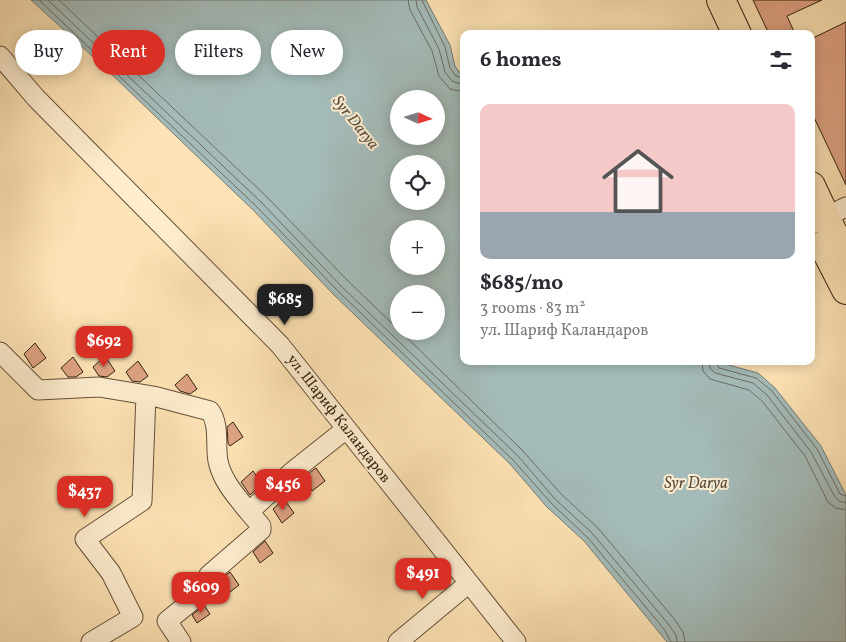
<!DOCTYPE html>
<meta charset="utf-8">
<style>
:root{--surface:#fff;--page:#f7f7f7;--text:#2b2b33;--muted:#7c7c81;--line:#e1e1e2;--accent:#d93025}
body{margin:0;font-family:Vollkorn,serif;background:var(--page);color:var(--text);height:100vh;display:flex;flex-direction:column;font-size:19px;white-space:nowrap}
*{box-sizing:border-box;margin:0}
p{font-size:16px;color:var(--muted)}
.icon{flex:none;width:28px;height:28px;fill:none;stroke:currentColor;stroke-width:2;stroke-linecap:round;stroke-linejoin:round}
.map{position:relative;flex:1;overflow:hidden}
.details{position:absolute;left:460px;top:30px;width:355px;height:335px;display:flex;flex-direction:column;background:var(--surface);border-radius:10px;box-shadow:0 2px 12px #0003}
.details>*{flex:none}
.top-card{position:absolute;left:15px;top:30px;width:370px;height:45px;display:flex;gap:10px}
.needle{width:32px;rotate:94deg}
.controls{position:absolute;left:390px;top:90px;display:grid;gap:10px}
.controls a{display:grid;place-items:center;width:55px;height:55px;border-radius:50%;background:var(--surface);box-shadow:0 2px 12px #0003;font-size:25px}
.price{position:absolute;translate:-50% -42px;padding:0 11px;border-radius:10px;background:var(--accent);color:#fff;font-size:16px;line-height:32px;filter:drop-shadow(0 1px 2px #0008)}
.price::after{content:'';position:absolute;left:50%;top:30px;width:15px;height:11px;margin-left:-8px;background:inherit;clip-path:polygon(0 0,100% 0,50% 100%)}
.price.on{background:#222;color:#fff}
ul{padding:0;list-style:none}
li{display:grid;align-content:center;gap:10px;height:265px;padding:0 20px}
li+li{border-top:1px solid var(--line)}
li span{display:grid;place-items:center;height:155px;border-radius:10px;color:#555}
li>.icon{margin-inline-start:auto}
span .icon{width:90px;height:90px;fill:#fffc;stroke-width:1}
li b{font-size:21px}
h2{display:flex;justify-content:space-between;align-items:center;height:60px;padding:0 20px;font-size:21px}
.chip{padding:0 18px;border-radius:22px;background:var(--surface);box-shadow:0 2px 12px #0003;font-size:18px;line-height:45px}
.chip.on{background:var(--accent);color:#fff}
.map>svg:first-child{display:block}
.water{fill:#a4bbb9;stroke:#777d75;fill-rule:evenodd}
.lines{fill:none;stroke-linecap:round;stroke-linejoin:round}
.shore{stroke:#6c6d64;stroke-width:1}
.building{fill:#dfa383;stroke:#331f10}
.minor-casing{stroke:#665039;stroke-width:21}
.highway-casing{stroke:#331f10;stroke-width:30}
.minor{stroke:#feedcf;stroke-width:19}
.highway{stroke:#fde3b5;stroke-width:28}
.labels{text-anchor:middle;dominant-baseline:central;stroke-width:4;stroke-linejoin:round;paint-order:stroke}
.street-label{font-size:15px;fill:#331f10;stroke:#feedcf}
.water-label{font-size:16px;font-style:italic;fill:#554e43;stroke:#feedcf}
</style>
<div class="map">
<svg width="846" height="642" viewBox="0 0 846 642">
<rect width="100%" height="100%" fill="#fde3b5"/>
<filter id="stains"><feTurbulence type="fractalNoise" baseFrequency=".004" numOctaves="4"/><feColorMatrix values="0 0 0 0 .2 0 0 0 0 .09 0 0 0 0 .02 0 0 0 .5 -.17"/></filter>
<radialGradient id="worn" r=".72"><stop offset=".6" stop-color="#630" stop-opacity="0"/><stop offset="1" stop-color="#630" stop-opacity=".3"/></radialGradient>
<path class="water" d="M31 0H426L450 45 455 66 459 72 464 74V361H714L758 373 775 388 821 446 846 495V642H667L584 541 547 507 510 464 333 294 254 211 102 65ZM399 99H436V136H399ZM399 164H436V201H399ZM399 229H436V266H399ZM399 294H436V331H399Z"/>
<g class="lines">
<path class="shore" d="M39 0 257 207 337 290 514 461 551 503 588 538 664 629 671 642
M48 0 262 203 341 286 518 456 555 499 592 533 669 625 676 635 677 642
M59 0 267 197 347 280 399 330
M408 0 410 10 432 51 439 76 450 89 464 92
M416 0 417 7 439 49 445 72 452 81 464 85
M422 0 445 47 450 68 456 76 464 78
M400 331 523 451 561 494 598 528 675 620 683 632 685 642
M702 361 703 371 710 379 749 390 762 401 805 456 828 502 836 508 846 510
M709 361 710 368 715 373 753 383 767 395 811 452 835 497 839 501 846 503
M715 361 719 368 756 378 772 391 817 449 840 494 846 496"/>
</g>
<path class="building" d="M753 0H822L787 16 795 34H769Z
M846 22V185L811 111V39Z
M35 343 46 358 33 368 24 354Z
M105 356 115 371 107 377 99 376 93 367Z
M73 357 83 372 76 377H68L61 368Z
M138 361 148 376 140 382 132 381 126 372Z
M187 374 197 389 190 394 180 391 175 385Z
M233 422 243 437 230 446 228 443 227 427Z
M316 468 325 481 312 491 303 478Z
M253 471 262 484 250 495 241 482Z
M284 499 294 513 282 523 273 509Z
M265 541 273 553 260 563 253 552Z
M230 572 239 585 226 595 222 588V578Z
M204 605 210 614 197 623 192 615Z"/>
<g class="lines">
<g class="minor-casing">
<path id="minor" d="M0 56 36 98 280 345 516 642
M812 224 846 207
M0 352 38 390 99 387 153 396 210 411C220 425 215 445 218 461 222 481 237 497 249 512L292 472 346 429
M91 642 133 617 111 573 85 539 142 501 146 395
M181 642 167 621 209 587 212 583 209 575 261 530V526L249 512
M398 642 469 583"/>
</g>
<g class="highway-casing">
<path id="highway" d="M721 0 737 34
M811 186 846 260
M823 245 846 290"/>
</g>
<use href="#minor" class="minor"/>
<use href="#highway" class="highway"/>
</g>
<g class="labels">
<g class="street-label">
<text transform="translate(338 419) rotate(52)">ул. Шариф Каландаров</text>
</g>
<g class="water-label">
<text transform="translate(355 123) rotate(51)">Syr Darya</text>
<text x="696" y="484">Syr Darya</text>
</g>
</g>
<rect width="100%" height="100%" filter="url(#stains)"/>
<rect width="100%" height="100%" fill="url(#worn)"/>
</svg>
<div class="controls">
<a><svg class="needle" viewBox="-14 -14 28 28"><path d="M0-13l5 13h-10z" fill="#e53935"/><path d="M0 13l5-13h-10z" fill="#7c7c81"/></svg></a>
<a><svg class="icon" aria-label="locate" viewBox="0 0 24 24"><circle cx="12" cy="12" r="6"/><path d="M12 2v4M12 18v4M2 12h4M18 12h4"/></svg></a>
<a>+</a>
<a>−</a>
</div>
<b class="price on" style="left:285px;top:326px">$685</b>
<b class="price" style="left:104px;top:368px">$692</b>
<b class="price" style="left:283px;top:511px">$456</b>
<b class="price" style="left:85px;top:518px">$437</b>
<b class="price" style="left:423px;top:600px">$491</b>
<b class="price" style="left:201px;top:614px">$609</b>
<div class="top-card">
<a class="chip">Buy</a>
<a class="chip on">Rent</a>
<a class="chip">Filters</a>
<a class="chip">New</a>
</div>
<section class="details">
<h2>6 homes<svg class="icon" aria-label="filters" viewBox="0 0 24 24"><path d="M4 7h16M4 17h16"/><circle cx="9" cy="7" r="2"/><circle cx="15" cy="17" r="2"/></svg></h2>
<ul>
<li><span style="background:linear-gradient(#f6c9c9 70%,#9aa5b1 0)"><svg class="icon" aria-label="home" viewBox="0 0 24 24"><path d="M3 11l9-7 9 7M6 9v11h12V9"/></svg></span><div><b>$685/mo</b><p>3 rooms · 83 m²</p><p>ул. Шариф Каландаров</p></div></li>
</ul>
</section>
</div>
